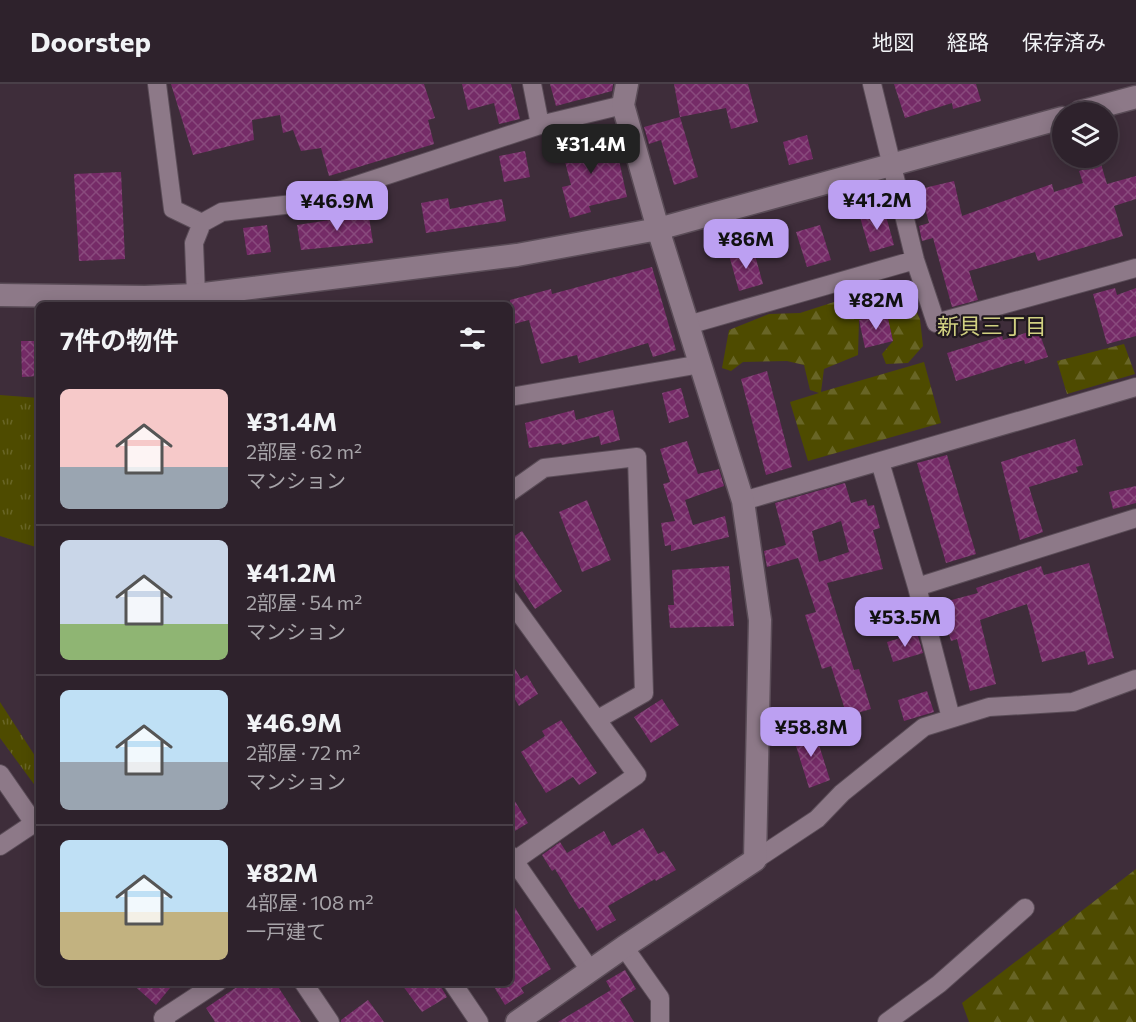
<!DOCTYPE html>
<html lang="ja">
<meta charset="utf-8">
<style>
:root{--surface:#2e222c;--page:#362a34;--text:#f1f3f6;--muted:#a7a4a9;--line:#493f48;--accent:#bca0f2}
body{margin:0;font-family:Commissioner,"Noto Sans JP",sans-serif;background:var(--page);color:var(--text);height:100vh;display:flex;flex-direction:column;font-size:22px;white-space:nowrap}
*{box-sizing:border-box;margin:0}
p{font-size:20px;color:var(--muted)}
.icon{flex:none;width:33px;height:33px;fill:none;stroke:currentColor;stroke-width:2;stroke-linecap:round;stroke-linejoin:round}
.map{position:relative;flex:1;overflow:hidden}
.sheet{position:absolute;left:36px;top:218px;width:477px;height:684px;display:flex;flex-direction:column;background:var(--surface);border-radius:9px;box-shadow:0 3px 15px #0003,0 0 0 2px var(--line)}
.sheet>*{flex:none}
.tools{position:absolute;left:1052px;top:18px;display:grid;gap:12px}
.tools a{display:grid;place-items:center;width:66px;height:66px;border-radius:50%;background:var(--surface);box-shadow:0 3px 15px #0003,0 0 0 2px var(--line);font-size:30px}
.price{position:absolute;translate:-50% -51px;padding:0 14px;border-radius:12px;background:var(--accent);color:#111;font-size:20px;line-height:39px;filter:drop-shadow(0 2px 3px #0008)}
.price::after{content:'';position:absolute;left:50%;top:36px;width:18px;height:14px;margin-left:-9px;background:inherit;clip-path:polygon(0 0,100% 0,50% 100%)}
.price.current{background:#222;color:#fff}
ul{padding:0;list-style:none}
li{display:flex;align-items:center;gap:18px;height:150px;padding:0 24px}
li+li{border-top:2px solid var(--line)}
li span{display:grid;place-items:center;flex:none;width:168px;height:120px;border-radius:9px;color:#555}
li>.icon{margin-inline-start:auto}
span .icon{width:72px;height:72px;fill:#fffc;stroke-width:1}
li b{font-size:26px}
h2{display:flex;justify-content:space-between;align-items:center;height:72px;padding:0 24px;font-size:26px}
header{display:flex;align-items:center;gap:36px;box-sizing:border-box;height:84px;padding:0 30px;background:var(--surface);border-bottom:2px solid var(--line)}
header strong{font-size:28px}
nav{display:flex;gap:33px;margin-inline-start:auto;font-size:21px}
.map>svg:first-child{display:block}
.grass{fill:url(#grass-tufts)}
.forest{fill:url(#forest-firs)}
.building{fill:url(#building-cross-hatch);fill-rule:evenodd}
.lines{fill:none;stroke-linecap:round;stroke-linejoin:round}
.minor-casing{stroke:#5a4c57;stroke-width:20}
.tertiary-casing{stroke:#5a4c57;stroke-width:25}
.minor{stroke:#8d7988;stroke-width:18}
.tertiary{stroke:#8d7988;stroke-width:22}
.labels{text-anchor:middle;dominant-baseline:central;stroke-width:4.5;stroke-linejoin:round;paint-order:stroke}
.neighbourhood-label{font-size:22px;fill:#d1d081;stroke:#20181e}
</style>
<header>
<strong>Doorstep</strong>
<nav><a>地図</a><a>経路</a><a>保存済み</a></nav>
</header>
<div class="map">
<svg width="1136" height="938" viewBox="0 0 1136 938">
<defs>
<pattern id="grass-tufts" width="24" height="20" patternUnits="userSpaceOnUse" patternTransform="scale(1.5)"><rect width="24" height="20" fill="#4e4b00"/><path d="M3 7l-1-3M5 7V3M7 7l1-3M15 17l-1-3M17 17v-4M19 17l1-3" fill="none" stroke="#686526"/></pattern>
<pattern id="forest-firs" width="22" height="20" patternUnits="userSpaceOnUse" patternTransform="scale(1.5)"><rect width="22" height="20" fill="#4e4b00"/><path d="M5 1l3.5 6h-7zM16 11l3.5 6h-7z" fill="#686526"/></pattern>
<pattern id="building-cross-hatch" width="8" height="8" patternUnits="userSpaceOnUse" patternTransform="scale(1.5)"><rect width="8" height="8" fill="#752b67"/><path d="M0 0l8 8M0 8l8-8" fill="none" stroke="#894a7d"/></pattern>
</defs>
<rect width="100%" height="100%" fill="#3e2d3a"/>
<path class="grass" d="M0 311 39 314V464L0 452Z
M0 618 39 678V707L0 654Z"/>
<path class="forest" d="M905 199 920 235 923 262 908 279 886 280 882 270 893 257 887 230 859 236 858 271 824 285 821 308 924 278 941 339 808 377 790 318 819 309 810 306 804 281 787 277 743 278 731 287 722 284 729 246 769 230 800 229 865 208Z
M1124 260 1135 290 1067 310 1057 277Z
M1136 785V938H969L962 919Z"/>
<path class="building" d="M171 0H424L435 34 428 36 434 60 329 92 321 64 301 67 293 46 283 49 280 31 252 36 254 56 193 71Z
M462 0H511L520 35 499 40 494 19 468 26Z
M550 0H613L612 7 556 22Z
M674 0H748L758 38 731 45 726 24 680 33Z
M894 0H976L981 17 953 25 952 19 905 34Z
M680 33 698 93 674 101 661 56 649 60 644 43Z
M585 51 588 65 615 58 627 113 589 122 591 128 570 134 562 103 571 101 560 58Z
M807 51 813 75 789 81 783 58Z
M525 67 530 93 504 98 499 72Z
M1101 80 1107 100 1136 92V115L1114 122 1123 152 1038 177 1035 168 969 187 978 216 952 223 933 154 922 157 919 142 929 139 920 105 954 97 962 132 1052 100 1054 108 1083 99 1079 87Z
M121 88 125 175 79 177 74 90Z
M448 114 450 125 502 115 506 137 426 149 421 119Z
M884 125 894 161 870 168 860 133Z
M368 126 373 159 301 166 297 141 343 134 342 131Z
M267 141 271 168 247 171 243 144Z
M820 141 831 176 807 183 796 148Z
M753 164 763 200 739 207 729 171Z
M652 183 676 266 653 273 648 259 579 279 577 271 541 280 529 236 510 241V216L551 205 552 210Z
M1115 204 1117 211 1136 204V252L1107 260 1093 210Z
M887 230 893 257 865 264 859 236Z
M1038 245 1048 273 1025 280 1024 276 956 297 947 269 1002 252 1003 256Z
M21 257H39V292L22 293Z
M767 287 792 383 766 391 741 295Z
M681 304 689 333 669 339 662 309Z
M574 326 576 336 613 326 620 356 601 361 599 352 562 361 561 359 529 364 525 339Z
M1075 355 1083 381 1076 383 1078 388 1029 403 1043 448 1020 456 1001 378Z
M687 357 698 390 719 385 724 402 685 416 693 441 725 432 729 453 671 467V461L665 462 661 439 675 437 663 400 670 398 660 365Z
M947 371 976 470 946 479 917 379Z
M845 399 851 419 866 415 868 422 874 421 880 444 873 446 883 485 827 499 854 586 859 585 871 625 847 632 831 582 822 585 805 531 816 528 798 474 767 483 764 467 786 461 775 419ZM841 437 849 468 819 478 812 447Z
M1136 402V419L1113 425 1109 408Z
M587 416 611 476 582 488 559 428Z
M522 447 562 507 535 525 510 487V455Z
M1089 479 1114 574 1088 581 1085 567 1042 578 1027 520 980 536 996 600 970 607 957 555 951 557 940 519 978 509 976 504 1041 482 1044 491Z
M729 482 734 542 670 544 668 521H674L672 486Z
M917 549 923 569 893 578 887 558Z
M510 576 521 595 527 591 538 610 519 622 510 607Z
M927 607 934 628 904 637 898 616Z
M662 615 679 641 651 659 634 633Z
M561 636 597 689 579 701 573 693 546 709 521 668 545 652 542 647Z
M814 645 830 696 809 704 793 652Z
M510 709 528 739 510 750Z
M643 744 658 770 664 767 676 786 656 797 655 795 608 822 616 836 597 847 583 823 579 825 555 785 552 787 542 771 560 758 567 769 604 747 612 762Z
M510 815 551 885 521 904 524 909 505 921 491 898H510Z
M625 886 636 905 620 915 634 938H558L611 906 606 897Z
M130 898H175L156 921Z
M244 898H275L301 938H215L206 924Z
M400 898H438L447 913 422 928Z
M368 916 384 938H341V936Z"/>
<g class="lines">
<g class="minor-casing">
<path id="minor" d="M157 0 173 125 202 139
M532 0 540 41
M872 0 915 176 936 239 1136 184
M196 211 194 159 202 139 222 128 302 119 540 41 623 21
M688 241 915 176
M510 313 701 280
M880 378 917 503 951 634
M510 408 544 384 637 373 644 609 598 635
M743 417 1136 303
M917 503 1136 434
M510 516 637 691 514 777
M0 690 34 739
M0 762 39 736
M510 771 590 886
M755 776 817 735 842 709 924 643 989 623 1073 618 1136 595
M624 863 660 914V938
M303 898 330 938
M452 898 479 938
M166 938 163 934 218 898
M887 938 939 900 1025 824"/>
</g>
<g class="tertiary-casing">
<path id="tertiary" d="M1080 28 1136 13
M0 211 145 213 196 211 517 171 658 145 1062 34
M517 938 624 863 755 776 760 536 743 417 658 145 623 21 627 0"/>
</g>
<use href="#minor" class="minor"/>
<use href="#tertiary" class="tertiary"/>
</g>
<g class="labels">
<g class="neighbourhood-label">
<text x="992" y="241">新貝三丁目</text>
</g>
</g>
</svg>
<div class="tools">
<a><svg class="icon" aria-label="layers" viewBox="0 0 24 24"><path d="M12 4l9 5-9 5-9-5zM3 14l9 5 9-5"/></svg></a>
</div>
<b class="price current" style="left:591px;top:91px">¥31.4M</b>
<b class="price" style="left:877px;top:147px">¥41.2M</b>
<b class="price" style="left:337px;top:148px">¥46.9M</b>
<b class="price" style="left:746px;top:186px">¥86M</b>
<b class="price" style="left:876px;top:247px">¥82M</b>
<b class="price" style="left:905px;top:564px">¥53.5M</b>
<b class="price" style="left:811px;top:674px">¥58.8M</b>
<section class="sheet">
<h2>7件の物件<svg class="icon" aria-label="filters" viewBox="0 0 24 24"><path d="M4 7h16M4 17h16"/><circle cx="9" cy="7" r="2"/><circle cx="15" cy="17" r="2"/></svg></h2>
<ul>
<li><span style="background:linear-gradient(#f6c9c9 65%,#9aa5b1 0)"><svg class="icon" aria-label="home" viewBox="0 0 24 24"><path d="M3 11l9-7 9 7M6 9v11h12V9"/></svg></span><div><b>¥31.4M</b><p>2部屋 · 62 m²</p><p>マンション</p></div></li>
<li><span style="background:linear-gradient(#c9d6e8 70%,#8fb573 0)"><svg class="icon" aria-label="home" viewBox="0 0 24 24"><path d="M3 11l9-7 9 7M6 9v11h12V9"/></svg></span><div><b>¥41.2M</b><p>2部屋 · 54 m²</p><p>マンション</p></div></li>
<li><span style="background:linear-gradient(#bfe0f5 60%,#9aa5b1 0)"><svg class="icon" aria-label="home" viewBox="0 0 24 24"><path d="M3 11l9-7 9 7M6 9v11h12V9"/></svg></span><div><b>¥46.9M</b><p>2部屋 · 72 m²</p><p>マンション</p></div></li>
<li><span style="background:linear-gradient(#bfe0f5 60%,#c2b280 0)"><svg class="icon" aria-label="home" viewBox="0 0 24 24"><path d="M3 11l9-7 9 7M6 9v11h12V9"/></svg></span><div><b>¥82M</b><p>4部屋 · 108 m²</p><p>一戸建て</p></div></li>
</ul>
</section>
</div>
